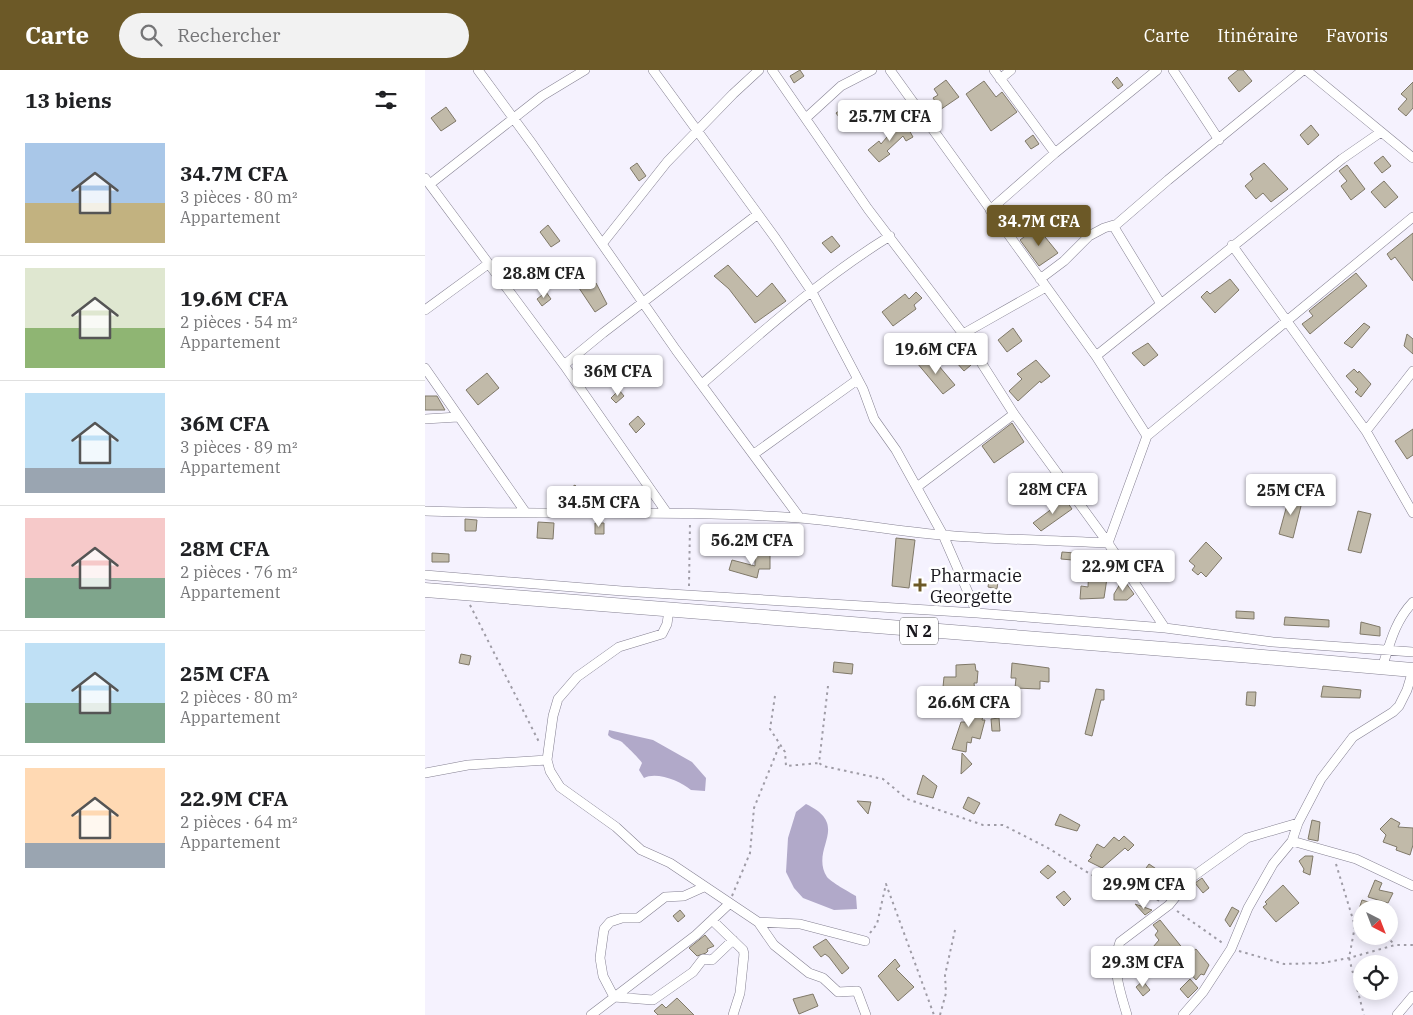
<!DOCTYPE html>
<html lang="fr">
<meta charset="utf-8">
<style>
:root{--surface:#fff;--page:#f2f2f2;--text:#202124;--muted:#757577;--line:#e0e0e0;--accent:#6c5927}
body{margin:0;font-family:"IBM Plex Serif",serif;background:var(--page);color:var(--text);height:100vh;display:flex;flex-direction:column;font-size:19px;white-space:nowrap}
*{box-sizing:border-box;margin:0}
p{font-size:16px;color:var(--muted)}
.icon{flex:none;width:28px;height:28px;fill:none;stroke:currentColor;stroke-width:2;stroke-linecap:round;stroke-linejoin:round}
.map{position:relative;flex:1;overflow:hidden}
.details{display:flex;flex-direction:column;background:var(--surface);width:425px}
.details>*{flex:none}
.needle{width:32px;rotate:138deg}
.fabs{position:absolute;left:928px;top:830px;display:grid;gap:10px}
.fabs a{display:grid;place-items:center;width:45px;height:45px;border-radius:50%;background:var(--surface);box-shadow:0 2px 12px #0003;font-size:25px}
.price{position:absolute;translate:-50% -42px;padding:0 11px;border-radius:5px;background:#fff;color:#222;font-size:16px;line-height:32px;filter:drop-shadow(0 1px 2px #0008)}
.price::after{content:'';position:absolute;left:50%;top:30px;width:15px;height:11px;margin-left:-8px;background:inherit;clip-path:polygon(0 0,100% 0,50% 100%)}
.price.on{background:var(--accent);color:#fff}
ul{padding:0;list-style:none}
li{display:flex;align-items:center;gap:15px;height:125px;padding:0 25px}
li+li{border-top:1px solid var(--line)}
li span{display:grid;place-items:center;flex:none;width:140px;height:100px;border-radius:0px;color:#555}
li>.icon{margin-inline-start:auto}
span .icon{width:60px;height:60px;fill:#fffc;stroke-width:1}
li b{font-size:21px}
h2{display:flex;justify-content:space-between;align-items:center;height:60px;padding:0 25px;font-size:21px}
header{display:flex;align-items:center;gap:30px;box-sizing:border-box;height:70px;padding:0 25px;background:var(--accent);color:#fff}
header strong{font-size:24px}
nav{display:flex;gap:28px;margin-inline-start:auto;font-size:18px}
.search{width:350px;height:45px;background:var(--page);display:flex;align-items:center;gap:12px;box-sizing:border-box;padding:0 18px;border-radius:28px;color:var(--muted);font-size:19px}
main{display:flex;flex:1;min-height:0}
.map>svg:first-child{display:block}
.water{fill:#b1a9c9}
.building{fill:#c1baa9;stroke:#7f7868}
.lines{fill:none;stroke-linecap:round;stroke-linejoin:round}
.street-casing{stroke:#858192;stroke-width:10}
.primary-casing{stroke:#858192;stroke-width:15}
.path{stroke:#9f9ca6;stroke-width:2;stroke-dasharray:2.5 4;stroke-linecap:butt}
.street{stroke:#fff;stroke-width:9}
.primary{stroke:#fff;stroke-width:14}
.poi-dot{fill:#6c5927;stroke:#fff;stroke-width:2}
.labels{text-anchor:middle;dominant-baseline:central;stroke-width:5;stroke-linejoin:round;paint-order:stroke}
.shield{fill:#fff;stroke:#5d5c60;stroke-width:1}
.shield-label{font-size:16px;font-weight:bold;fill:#18161c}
.poi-label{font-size:18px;fill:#18161c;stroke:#fff;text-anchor:start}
</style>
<header>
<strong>Carte</strong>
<div class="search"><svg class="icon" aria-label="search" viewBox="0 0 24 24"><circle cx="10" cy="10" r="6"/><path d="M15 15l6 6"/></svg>Rechercher</div>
<nav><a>Carte</a><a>Itinéraire</a><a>Favoris</a></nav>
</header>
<main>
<section class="details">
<h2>13 biens<svg class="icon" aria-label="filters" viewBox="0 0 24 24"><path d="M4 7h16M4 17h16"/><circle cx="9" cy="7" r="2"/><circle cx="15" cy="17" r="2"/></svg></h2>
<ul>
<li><span style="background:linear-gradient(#a9c7e8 60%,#c2b280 0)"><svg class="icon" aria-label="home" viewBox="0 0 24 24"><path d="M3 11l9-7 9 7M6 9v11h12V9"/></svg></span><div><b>34.7M CFA</b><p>3 pièces · 80 m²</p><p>Appartement</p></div></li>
<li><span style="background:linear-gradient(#dfe7d0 60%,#8fb573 0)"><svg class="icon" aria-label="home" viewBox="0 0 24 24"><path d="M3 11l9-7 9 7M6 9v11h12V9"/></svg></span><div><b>19.6M CFA</b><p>2 pièces · 54 m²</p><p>Appartement</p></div></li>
<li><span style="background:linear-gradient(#bfe0f5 75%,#9aa5b1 0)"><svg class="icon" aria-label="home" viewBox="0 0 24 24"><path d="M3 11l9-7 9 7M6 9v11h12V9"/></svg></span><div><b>36M CFA</b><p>3 pièces · 89 m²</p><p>Appartement</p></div></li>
<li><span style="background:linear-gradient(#f6c9c9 60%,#7fa58c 0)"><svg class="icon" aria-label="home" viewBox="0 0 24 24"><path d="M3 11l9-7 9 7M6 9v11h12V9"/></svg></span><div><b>28M CFA</b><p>2 pièces · 76 m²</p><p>Appartement</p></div></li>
<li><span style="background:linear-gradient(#bfe0f5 60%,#7fa58c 0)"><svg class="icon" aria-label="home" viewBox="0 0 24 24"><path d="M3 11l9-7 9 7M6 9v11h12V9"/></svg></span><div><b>25M CFA</b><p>2 pièces · 80 m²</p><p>Appartement</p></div></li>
<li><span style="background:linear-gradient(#ffd9b3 75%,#9aa5b1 0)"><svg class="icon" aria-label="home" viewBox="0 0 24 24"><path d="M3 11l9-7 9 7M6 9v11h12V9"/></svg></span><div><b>22.9M CFA</b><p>2 pièces · 64 m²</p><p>Appartement</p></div></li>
</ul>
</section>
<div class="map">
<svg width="988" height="945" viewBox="0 0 988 945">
<rect width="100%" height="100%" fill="#f5f2fe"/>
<path class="water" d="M184 660 228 670 267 692 281 708 280 721 266 720C256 711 231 701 219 708L214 700 217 693C216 690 200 675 197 672 192 669 187 670 183 665Z
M381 734C427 756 384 778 402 807 406 812 424 822 431 826L432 839 409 840 378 828 369 818 361 802 363 768 371 742Z"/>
<path class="building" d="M375 0 379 6 369 13 365 6Z
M813 0H818L827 11 814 22 803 8Z
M692 7 698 15 693 19 687 12Z
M521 10 534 27 506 46 500 38 510 31 508 28 513 25 509 19Z
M559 11 571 27 577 22 592 42 566 61 541 24Z
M988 12V38L981 46 973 39 982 29 976 24Z
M427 32 439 50 423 60 411 43Z
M21 37 31 51 16 61 6 48Z
M480 53 488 67 481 71 478 66 462 81 465 84 454 92 443 80 454 71 456 74 468 60Z
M886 55 894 65 883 75 875 65Z
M608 65 614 74 606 79 600 71Z
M958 86 966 96 957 103 949 93Z
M212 93 221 106 214 111 205 98Z
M839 93 863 119 846 132 838 123 831 129 820 116 828 109 825 104Z
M922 95 940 119 926 130 916 116 922 111 914 101Z
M959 111 973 127 960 138 946 122Z
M123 155 135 171 126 177 115 162Z
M612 157 633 183 614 196 595 170Z
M988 163V211L970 187 966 190 962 184Z
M407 166 415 176 406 183 397 173Z
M303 195 332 227 347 213 361 231 330 253 304 219 289 206Z
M931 203 942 216 885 264 877 254 888 246 884 241Z
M163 208 167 215 171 213 182 234 170 242 152 215Z
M805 209 814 220 790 243 776 227 782 221 785 224Z
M121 222 126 229 117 236 112 229Z
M491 222 497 228 489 235 491 239 468 256 457 242 480 224 484 229Z
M939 253 945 257 927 278 919 273Z
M588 258 597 271 582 282 573 270Z
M982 264 988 269V284L979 276Z
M723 273 733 285 719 296 707 283Z
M538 286 546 295 539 301 531 292Z
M498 287 504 293 508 289 530 315 518 324 492 293Z
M611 290 625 306 616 313 615 311 593 331 584 321 597 309 592 304Z
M929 299 933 303 934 301 946 314 936 327 930 322 933 319 921 306Z
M62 303 74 318 53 335 41 320Z
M194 320 199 326 191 333 186 328Z
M0 326H12L20 340H0Z
M213 346 220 354 211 363 204 354Z
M587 353 599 372 569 393 557 376Z
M988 359V385L982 389 970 371Z
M150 415 161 429 155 433 144 419Z
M865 424 878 428 868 468 854 464Z
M640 429 647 439 616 461 608 453Z
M933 441 946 444 936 483 923 480Z
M40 449 52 450 51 461H40Z
M113 452 129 453 128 469 112 468Z
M170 453H179V464H170Z
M471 468 490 470 484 518 467 516Z
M781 472 797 488 781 507 776 502 773 505 767 500 770 496 764 491Z
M637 482 663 484V486L678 490V494L684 495 679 528 655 529 656 516 663 517 664 494 658 493 659 491 636 489Z
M7 483 24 484V492H7Z
M330 485H345V499H334L332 508 304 500 307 490 330 496Z
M698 509 709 524 702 530H689V524Z
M564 510 573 511 572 519 563 517Z
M811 541 829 542V549L811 548Z
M860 547 904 550V557L859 555Z
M936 552 955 557V566L935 564Z
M36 584 46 586 44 595 34 593Z
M409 592 428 594 427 604 408 602Z
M587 593 624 598V612L615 611V619L590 618 591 608H586Z
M550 594 551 601H553L552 613H549L550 622 535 621 536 617H518L519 607H531V595Z
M898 616 936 620 935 628 896 627Z
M671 619 679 620V630H676L667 666 660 664Z
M822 622H831L830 636 821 635Z
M546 625H551V644L558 646 557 650H560L555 669 547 667 546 673 542 672 541 682 527 679 536 652H543Z
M574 648 575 661H567L566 649Z
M537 683 547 694 536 704Z
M498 705 512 716 508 728 492 724Z
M543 727 555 733 549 744 538 738Z
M432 731 446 732 443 744Z
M635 744 655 755 652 761 630 755Z
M966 748 975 753 973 757 988 758V775L985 785 971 780 972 777 958 772 961 765 955 759Z
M887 750 895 752 893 771 883 769Z
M699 766 709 775 703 781 700 778 677 798 663 791 667 787 665 786 672 774 679 778 689 767 694 771Z
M880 786H888L885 805 878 802 879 799 874 791Z
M724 794 746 809 735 826 716 805Z
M623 795 631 802 623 809 615 802Z
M777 808 784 818 778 823 770 813Z
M950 810 957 813 954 820 968 823 963 833 943 827Z
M858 815 874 833 851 852 838 837 842 834 840 832Z
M639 821 646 829 639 836 631 827Z
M937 830 960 837V839H934Z
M710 834 727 840 720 845Z
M807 837 814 841 805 857 800 850Z
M255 840 260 846 253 852 248 846Z
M735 850 763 885 771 879 784 895 779 905 776 904 771 910 757 894 749 901 728 883 731 881 728 877 734 870 730 865 733 861 728 855Z
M280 865 289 876 282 879 283 881 281 883 272 886 264 878Z
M401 869 424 898 417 904 404 887 400 884 396 887 388 877Z
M470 889 475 896 471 899 489 917 473 931 453 906Z
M765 909 773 918 763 928 755 919Z
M718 911 725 920 718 926 711 917Z
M388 924 393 936 374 944 368 929Z
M252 928 269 945H233L229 941 237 934 241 938Z"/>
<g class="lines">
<g class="street-casing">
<path id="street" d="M53 0 108 75 251 280 375 448
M228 0 351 169 387 222 438 319 449 349 471 380 518 465 552 543
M347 0 443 139 538 264 589 344 683 473 740 558
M465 0 671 286 722 366 683 473
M569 0 630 83 732 0
M748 0 794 70
M881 0 988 88
M575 9 586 0
M381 48 416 16 447 0
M0 108 139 295 178 263 333 144
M5 114 117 26 160 0
M565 140 630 83
M689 157 736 234 917 89 956 62
M177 174 242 92 308 24 334 0
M807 175 941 361 988 301
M615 209 639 191 664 166 679 158 692 154 743 110 878 0
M0 240 63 194
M538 264 621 217
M671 286 736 234
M139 295 242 443
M0 298 101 443
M277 314C337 262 397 208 465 166
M0 349 33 347
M941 361 988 443
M722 366 988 147
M329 384 432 310
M492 417 589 344
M0 441C125 446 250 439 374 448 422 452 469 461 517 465 572 470 628 470 683 473
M0 505 197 521 552 543 740 558 848 572 988 582
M244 540 242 554 237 564 194 577 152 607 133 629 128 646 122 690 125 701 135 717 191 757 216 780 245 793 333 852 375 854 440 871
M957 598C965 573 970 551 988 532
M0 703 43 695 122 690
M867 771 931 789 988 816
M279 817 259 826 240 827 213 848H197L185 852 179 859 175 888 178 906 189 927 228 930 268 902 278 889 287 890 308 870
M287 850 318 880 319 884 315 923 308 945
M333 852 349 875 384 903 398 908 413 922 432 921 441 945
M166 945 271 865 304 834
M702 945C695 921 686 897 695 872L744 835 766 808 822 768 873 753
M758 945 778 922 806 879 823 838 848 794 867 771 873 753 896 709 928 667 968 642 974 636 982 620 988 600
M972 945 988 926"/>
</g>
<g class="primary-casing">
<path id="primary" d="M0 520 827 586 988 600"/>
</g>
<path class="path" d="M264 516 265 453
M45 535 115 674
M403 616 394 693 398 696 458 709 482 729 558 755H578L623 778 670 807 682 806 735 831
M350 626 345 659 360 682 361 696 394 693
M911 794 930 856 924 888 939 945
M307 826 325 783 329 738 355 674
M752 841 799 874
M930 856H936
M445 863 452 854 461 814 509 945
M961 866 970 875
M814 881 859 894 898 893 924 888 970 875H988
M515 945 521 923 520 905 530 860"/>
<use href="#street" class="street"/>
<use href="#primary" class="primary"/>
</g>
<path class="poi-dot" d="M492.5 507.5h5v5h5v5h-5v5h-5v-5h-5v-5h5z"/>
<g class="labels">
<rect class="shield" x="475" y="547.5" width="38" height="27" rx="4"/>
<g class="shield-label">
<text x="494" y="561">N 2</text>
</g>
<g class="poi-label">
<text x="505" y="505">Pharmacie<tspan x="505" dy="21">Georgette</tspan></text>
</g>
</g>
</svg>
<div class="fabs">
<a><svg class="needle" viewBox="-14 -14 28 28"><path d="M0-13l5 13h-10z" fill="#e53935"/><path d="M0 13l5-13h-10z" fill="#757577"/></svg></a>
<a><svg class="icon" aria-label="locate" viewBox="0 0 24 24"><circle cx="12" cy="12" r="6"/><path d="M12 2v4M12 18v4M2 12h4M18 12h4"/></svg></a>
</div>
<b class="price" style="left:465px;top:72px">25.7M CFA</b>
<b class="price on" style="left:614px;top:177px">34.7M CFA</b>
<b class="price" style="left:119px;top:229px">28.8M CFA</b>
<b class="price" style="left:511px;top:305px">19.6M CFA</b>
<b class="price" style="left:193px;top:327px">36M CFA</b>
<b class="price" style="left:628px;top:445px">28M CFA</b>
<b class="price" style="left:866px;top:446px">25M CFA</b>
<b class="price" style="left:174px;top:458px">34.5M CFA</b>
<b class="price" style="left:327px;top:496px">56.2M CFA</b>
<b class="price" style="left:698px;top:522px">22.9M CFA</b>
<b class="price" style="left:544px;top:658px">26.6M CFA</b>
<b class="price" style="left:719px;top:840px">29.9M CFA</b>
<b class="price" style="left:718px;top:918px">29.3M CFA</b>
</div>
</main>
